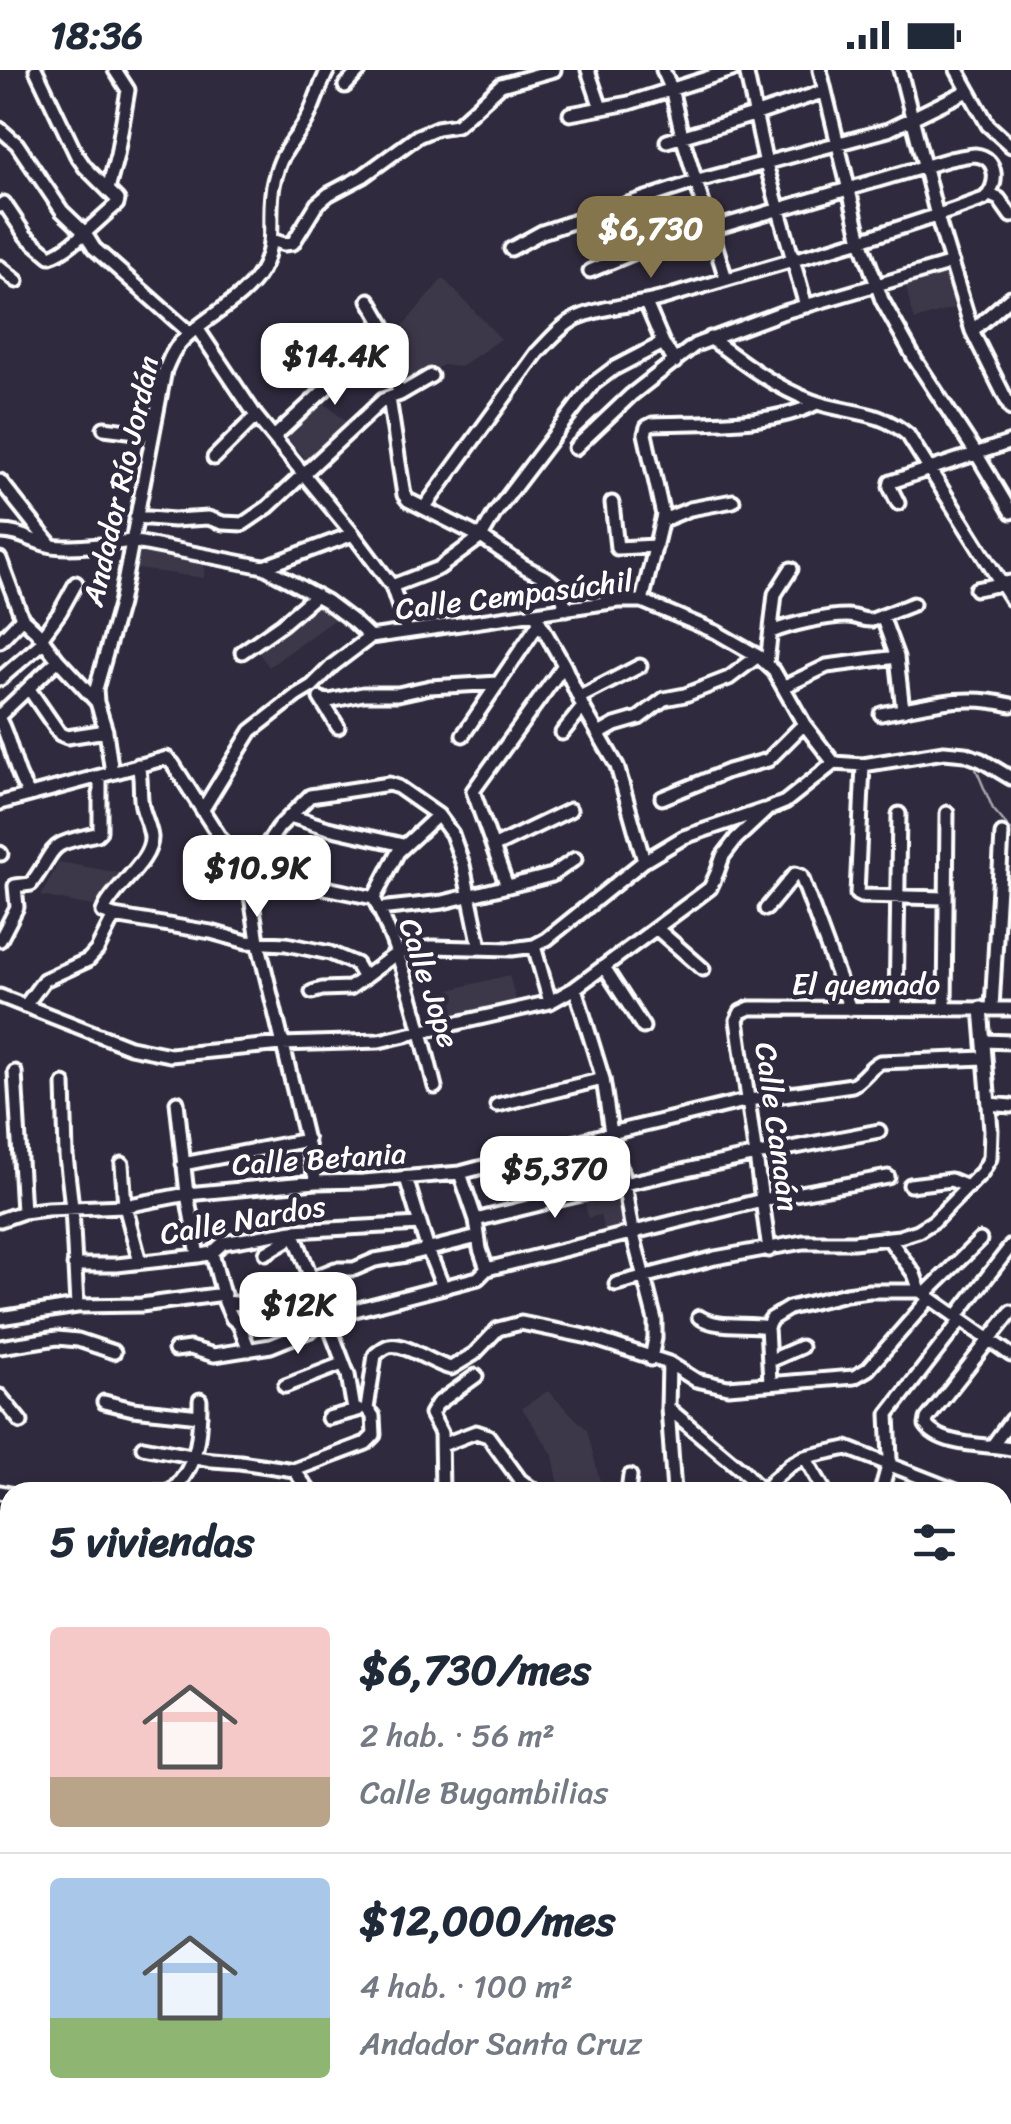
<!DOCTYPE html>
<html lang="es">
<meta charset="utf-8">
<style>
:root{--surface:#fff;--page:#f6f6f7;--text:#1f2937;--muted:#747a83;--line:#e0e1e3;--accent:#84754c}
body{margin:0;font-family:Sriracha,sans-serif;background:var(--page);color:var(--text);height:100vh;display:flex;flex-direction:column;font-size:38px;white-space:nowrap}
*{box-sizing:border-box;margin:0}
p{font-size:32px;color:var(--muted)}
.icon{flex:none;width:55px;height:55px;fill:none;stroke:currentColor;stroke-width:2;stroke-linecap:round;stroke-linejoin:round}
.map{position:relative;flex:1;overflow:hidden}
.details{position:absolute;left:0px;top:1412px;width:1012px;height:642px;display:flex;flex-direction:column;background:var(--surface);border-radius:30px 30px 0 0;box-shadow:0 5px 15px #0003}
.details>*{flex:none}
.price{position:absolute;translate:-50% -85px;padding:0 22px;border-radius:20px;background:#fff;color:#222;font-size:32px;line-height:65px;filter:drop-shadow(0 2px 5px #0008)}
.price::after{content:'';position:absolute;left:50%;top:60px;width:30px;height:22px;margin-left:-15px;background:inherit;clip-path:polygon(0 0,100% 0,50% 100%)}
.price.current{background:var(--accent);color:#fff}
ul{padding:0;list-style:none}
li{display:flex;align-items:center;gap:30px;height:250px;padding:0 50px}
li+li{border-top:2px solid var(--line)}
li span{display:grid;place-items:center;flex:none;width:280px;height:200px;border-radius:10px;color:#555}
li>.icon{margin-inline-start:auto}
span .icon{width:120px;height:120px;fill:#fffc;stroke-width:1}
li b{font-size:42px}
h2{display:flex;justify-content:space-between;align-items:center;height:120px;padding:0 50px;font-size:42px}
.status{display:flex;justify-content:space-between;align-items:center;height:70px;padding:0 50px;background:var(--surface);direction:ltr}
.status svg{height:28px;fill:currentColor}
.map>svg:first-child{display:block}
.built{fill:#3c3749}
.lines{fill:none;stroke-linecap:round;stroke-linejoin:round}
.stream{stroke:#a7a6ad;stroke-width:2.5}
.minor-casing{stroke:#fff;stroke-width:19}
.minor{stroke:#2f2a3d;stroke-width:11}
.labels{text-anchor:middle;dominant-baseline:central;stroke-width:9;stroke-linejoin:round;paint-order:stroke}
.street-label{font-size:30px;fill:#fff;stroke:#2f2a3d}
</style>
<div class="status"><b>18:36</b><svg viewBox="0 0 49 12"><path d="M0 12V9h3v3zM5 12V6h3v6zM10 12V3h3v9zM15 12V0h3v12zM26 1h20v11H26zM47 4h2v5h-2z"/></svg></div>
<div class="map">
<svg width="1011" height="2054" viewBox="0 0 1011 2054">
<rect width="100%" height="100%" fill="#2f2a3d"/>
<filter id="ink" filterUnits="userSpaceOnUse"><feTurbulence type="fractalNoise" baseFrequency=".01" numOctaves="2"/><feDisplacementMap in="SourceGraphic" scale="20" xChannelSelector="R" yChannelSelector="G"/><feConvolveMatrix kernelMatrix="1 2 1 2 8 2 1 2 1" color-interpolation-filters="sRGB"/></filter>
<g filter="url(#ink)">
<path class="built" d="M951 195 964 235 915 250 911 240 905 210Z
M443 208 501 269 460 297 443 295 405 317 386 280 396 264Z
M318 328 348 353 310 394 282 361Z
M134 474 205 486 204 508 130 498Z
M319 528 340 545 269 597 254 576Z
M59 792 126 804 102 838 41 826Z
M509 905 516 930 455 946 449 920Z
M619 1121 627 1157 604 1162 600 1145 588 1148 584 1130Z
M548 1321 587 1360 601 1415V1422H560L553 1385 522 1338Z"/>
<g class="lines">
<path class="stream" d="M973 692 993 739 1011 760"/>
<g class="minor-casing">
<path id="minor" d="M588 0 601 38
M663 0 671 18 682 66 726 209
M746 0 766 94 806 236
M820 0 861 170 882 230 916 291 976 383 1011 442
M900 0 937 146 972 261 1011 339
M957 0 988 55 1011 76
M345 16 360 0
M570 44 629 33 732 0
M0 59 17 74 62 141 84 162 94 178 190 263
M667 71 754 45 825 21
M108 119 117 85 128 20 115 0
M990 125 999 129 1011 146
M626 135 640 180
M0 136 4 133 26 166 50 186C69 181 100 148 117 134L118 130 85 97 76 84 36 0
M272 170 284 174 293 173 317 134 329 124 363 106 418 66 437 58 457 55 501 15 554 0
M511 179 542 162 698 111 888 60 967 21
M0 197 17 211
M369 230 383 254 385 263 381 276 400 324
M646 233 663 273 675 292
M197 258 256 346 353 464 392 516 407 561
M972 261 1011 227
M710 268C742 292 774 317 812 331 847 344 878 339 908 365L1011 529
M389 328 404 425 408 430 481 467 525 497 548 509 558 517 567 539
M104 358 152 364
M274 367 350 296 361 288 384 285
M575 378 631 325 695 275 781 243 952 193
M214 388 256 346
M0 411 50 474
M612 433 617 478 656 476
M898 433 890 417 891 412 1011 372
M424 438 537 283C549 271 562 255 577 248 605 235 638 236 667 227 773 195 880 167 984 129 999 117 999 87 975 85 968 85 957 88 950 89L640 180 590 201
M136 447 174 450 208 448 223 453 243 454 268 437 383 330 400 324 431 306
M663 450 690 439 733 431
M0 462C17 461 32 471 48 475 64 480 113 474 131 471L264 497 326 531 354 552 370 567
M0 489 22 548 36 561 58 590 97 632
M264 497 353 464
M392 516 439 498 481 467 495 443 593 314 613 299 663 273
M976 519 1011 512
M642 531 663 445 645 364 647 357 653 354C703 352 773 356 817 333
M535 544 564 595 583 637 617 696 644 791
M882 546 897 587 903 640
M771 562C792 554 825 546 847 546 857 546 863 551 872 550L913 534
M41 568 60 542 76 513
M0 571 22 548
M242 582 282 554 316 525
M767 593 775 524 791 499
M0 609 44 571
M783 617 827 596 897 587
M29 619 60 664 67 667 106 661
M580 627 640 596
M320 628 338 657
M323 630 329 631 363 624H398L430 617 499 613
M881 644C927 635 964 623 1011 635
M0 645 58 590
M0 651C12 674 14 702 29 724
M562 663 583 637
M599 664 615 655 639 648 664 629 685 625 729 608 758 586
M463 665 539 553
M863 695 857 824 861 826 946 828
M112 703 106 661 97 632 96 619 120 534 165 300C169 290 173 280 180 273 203 247 243 232 261 201 278 172 266 142 274 111 281 83 288 78 303 56 314 39 318 18 328 0
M662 728 728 701 768 690 804 654
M0 733 167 688 173 694 249 813 258 871 316 1112
M203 739 251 661 297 625 312 616 333 595 370 567 618 531H642L716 562 758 586 774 601 804 654 834 693 863 695 944 682 965 684 981 690 1011 708
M290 746 328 758 403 775
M495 776 570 740
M0 783 1 784
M253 803 374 828C403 887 419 953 435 1017
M249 813 259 786 279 757 310 726 389 714 398 717 438 745 452 764 463 795 480 877
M507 816 473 721 564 595
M374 828 398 782 438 745
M379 839 443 832 537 809 552 805 575 789
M766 839 795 804 801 806 850 939
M114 846 211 862 247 872 286 874 330 883 356 894 364 908
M114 846 103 842C112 818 152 792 151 767 150 757 144 746 142 736 139 722 142 709 138 695
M656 858 703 899
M0 870 17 837 15 816 31 814C59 775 45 775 97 764L100 761V708
M534 876 550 932
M604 897 643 957
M575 918 603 1009 611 1063 624 1113 632 1161 655 1250V1268L651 1289
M312 922 322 919 350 918 397 883 432 877 512 879 534 876 547 869 644 791 684 767 764 740
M0 926 130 977 170 985 282 974 379 971 550 932 575 918 694 830 710 818 717 803 723 786 736 769 768 739 785 732 834 693
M25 936 44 910 88 890 97 880 114 846
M992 938 1002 764
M896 939 899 744
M945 939 947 743
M984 971 1011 972
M15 1002 23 1142
M64 1014 66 1086 72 1137 77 1236
M177 1032 187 1124 198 1186
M989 1034 1011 1036
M497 1035 603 1009
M122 1094 125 1136 140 1192
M183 1094 307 1070
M406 1108 428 1180 443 1217
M910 1115 951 1110 968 1117
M0 1150 23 1142 47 1139 125 1136 187 1124 316 1112 363 1111 460 1103 611 1063 749 1030 852 1015C864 1009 868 998 880 992L985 988
M476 1150C609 1116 743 1086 879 1061
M293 1161 348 1305 354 1340
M889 1169 914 1204 920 1221
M769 1180 737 950 741 942 750 938 1011 939
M212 1183 225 1232 232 1248 239 1254 249 1280
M266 1183 286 1171 293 1161
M74 1195H117L198 1186 212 1183 223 1173 293 1161 420 1154
M487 1199 762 1130 888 1107
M310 1209 335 1199H354L375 1190 406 1185 478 1167
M616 1214 715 1188 803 1172H853L899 1167 918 1161 934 1151 982 1102 990 1088 991 1060 981 938
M925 1224 980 1170
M225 1232 244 1234 311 1213
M1011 1242 927 1349 926 1355C941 1377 986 1374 1011 1379
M699 1247C718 1259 744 1253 767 1257
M956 1247 1011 1176
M0 1248 77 1236 141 1235 224 1224
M0 1277 57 1268 78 1270 114 1282
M175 1280 190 1278 214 1285 271 1276 313 1259 324 1248 478 1208 487 1199 480 1179 476 1150 460 1103
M769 1291 801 1277
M669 1293 668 1338 674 1422
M770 1312 767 1257 771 1249 789 1238 846 1224 869 1221H920L1011 1285
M285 1316 342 1294
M0 1326 21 1352
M104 1332 133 1339 200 1346
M668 1338 743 1401 762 1422
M328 1348 358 1340
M442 1375 476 1362 488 1366 520 1410 536 1422
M993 1375 1011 1350
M143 1377 212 1390 240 1392 294 1400 366 1373 374 1365 373 1346 367 1339 375 1285C379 1282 384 1277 389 1276 405 1272 434 1295 451 1298L474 1284 498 1259 521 1253 589 1267 669 1293 696 1310 728 1317 854 1307 868 1299 930 1228
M805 1387 825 1422
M294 1400 310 1422
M0 1422 10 1424
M148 1422H166
M171 1422C198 1395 200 1367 200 1330
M442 1422 441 1363 431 1344 437 1334 476 1306
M628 1422 630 1406
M764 1422 773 1410 790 1395 805 1387 847 1378 959 1422
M881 1422 890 1389 888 1344 961 1250
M1002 1445 1011 1450
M6 1476 10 1489
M1006 1500 1011 1489
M1002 1514 1011 1510
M0 1516H3L2 1506 10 1502
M0 1555 4 1559 0 1572
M1002 1573 1011 1569
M0 1601 10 1602
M1002 1625 1011 1621
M0 1702 10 1700
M1002 1715 1011 1704
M1002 1827 1011 1815
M0 1892 10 1891
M1002 1939 1011 1928
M0 1948 10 1950
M60 2045 62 2054
M97 2045 105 2054
M436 2045 437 2054
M555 2045 566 2054
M754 2045 776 2054
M154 2054 155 2045
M213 2054V2052
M468 2054 474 2045
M651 2054 659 2045
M737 2054 744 2045
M823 2054 831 2045
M911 2054 918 2045
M996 2054 1011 2035"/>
</g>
<use href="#minor" class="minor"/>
</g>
</g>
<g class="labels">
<g class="street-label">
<text transform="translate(121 411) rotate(-77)">Andador Río Jordán</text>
<text transform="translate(514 525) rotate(-7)">Calle Cempasúchil</text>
<text transform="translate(429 913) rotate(72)">Calle Jope</text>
<text x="866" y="914">El quemado</text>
<text transform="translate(777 1057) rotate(82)">Calle Canaán</text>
<text transform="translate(319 1089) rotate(-4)">Calle Betania</text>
<text transform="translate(243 1150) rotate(-10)">Calle Nardos</text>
</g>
</g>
</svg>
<b class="price current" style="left:651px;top:211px">$6,730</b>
<b class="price" style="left:335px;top:338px">$14.4K</b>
<b class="price" style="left:257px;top:850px">$10.9K</b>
<b class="price" style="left:555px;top:1151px">$5,370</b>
<b class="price" style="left:298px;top:1287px">$12K</b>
<section class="details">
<h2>5 viviendas<svg class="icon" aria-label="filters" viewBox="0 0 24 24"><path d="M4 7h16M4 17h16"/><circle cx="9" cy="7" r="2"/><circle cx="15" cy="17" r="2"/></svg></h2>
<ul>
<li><span style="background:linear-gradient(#f6c9c9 75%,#b9a48a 0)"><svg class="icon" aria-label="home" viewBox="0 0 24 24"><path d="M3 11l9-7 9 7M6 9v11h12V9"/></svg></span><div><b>$6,730/mes</b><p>2 hab. · 56 m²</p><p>Calle Bugambilias</p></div></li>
<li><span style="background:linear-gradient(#a9c7e8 70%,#8fb573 0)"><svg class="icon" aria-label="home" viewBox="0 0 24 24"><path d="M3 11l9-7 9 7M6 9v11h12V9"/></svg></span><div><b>$12,000/mes</b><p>4 hab. · 100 m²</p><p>Andador Santa Cruz</p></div></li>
</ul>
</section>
</div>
